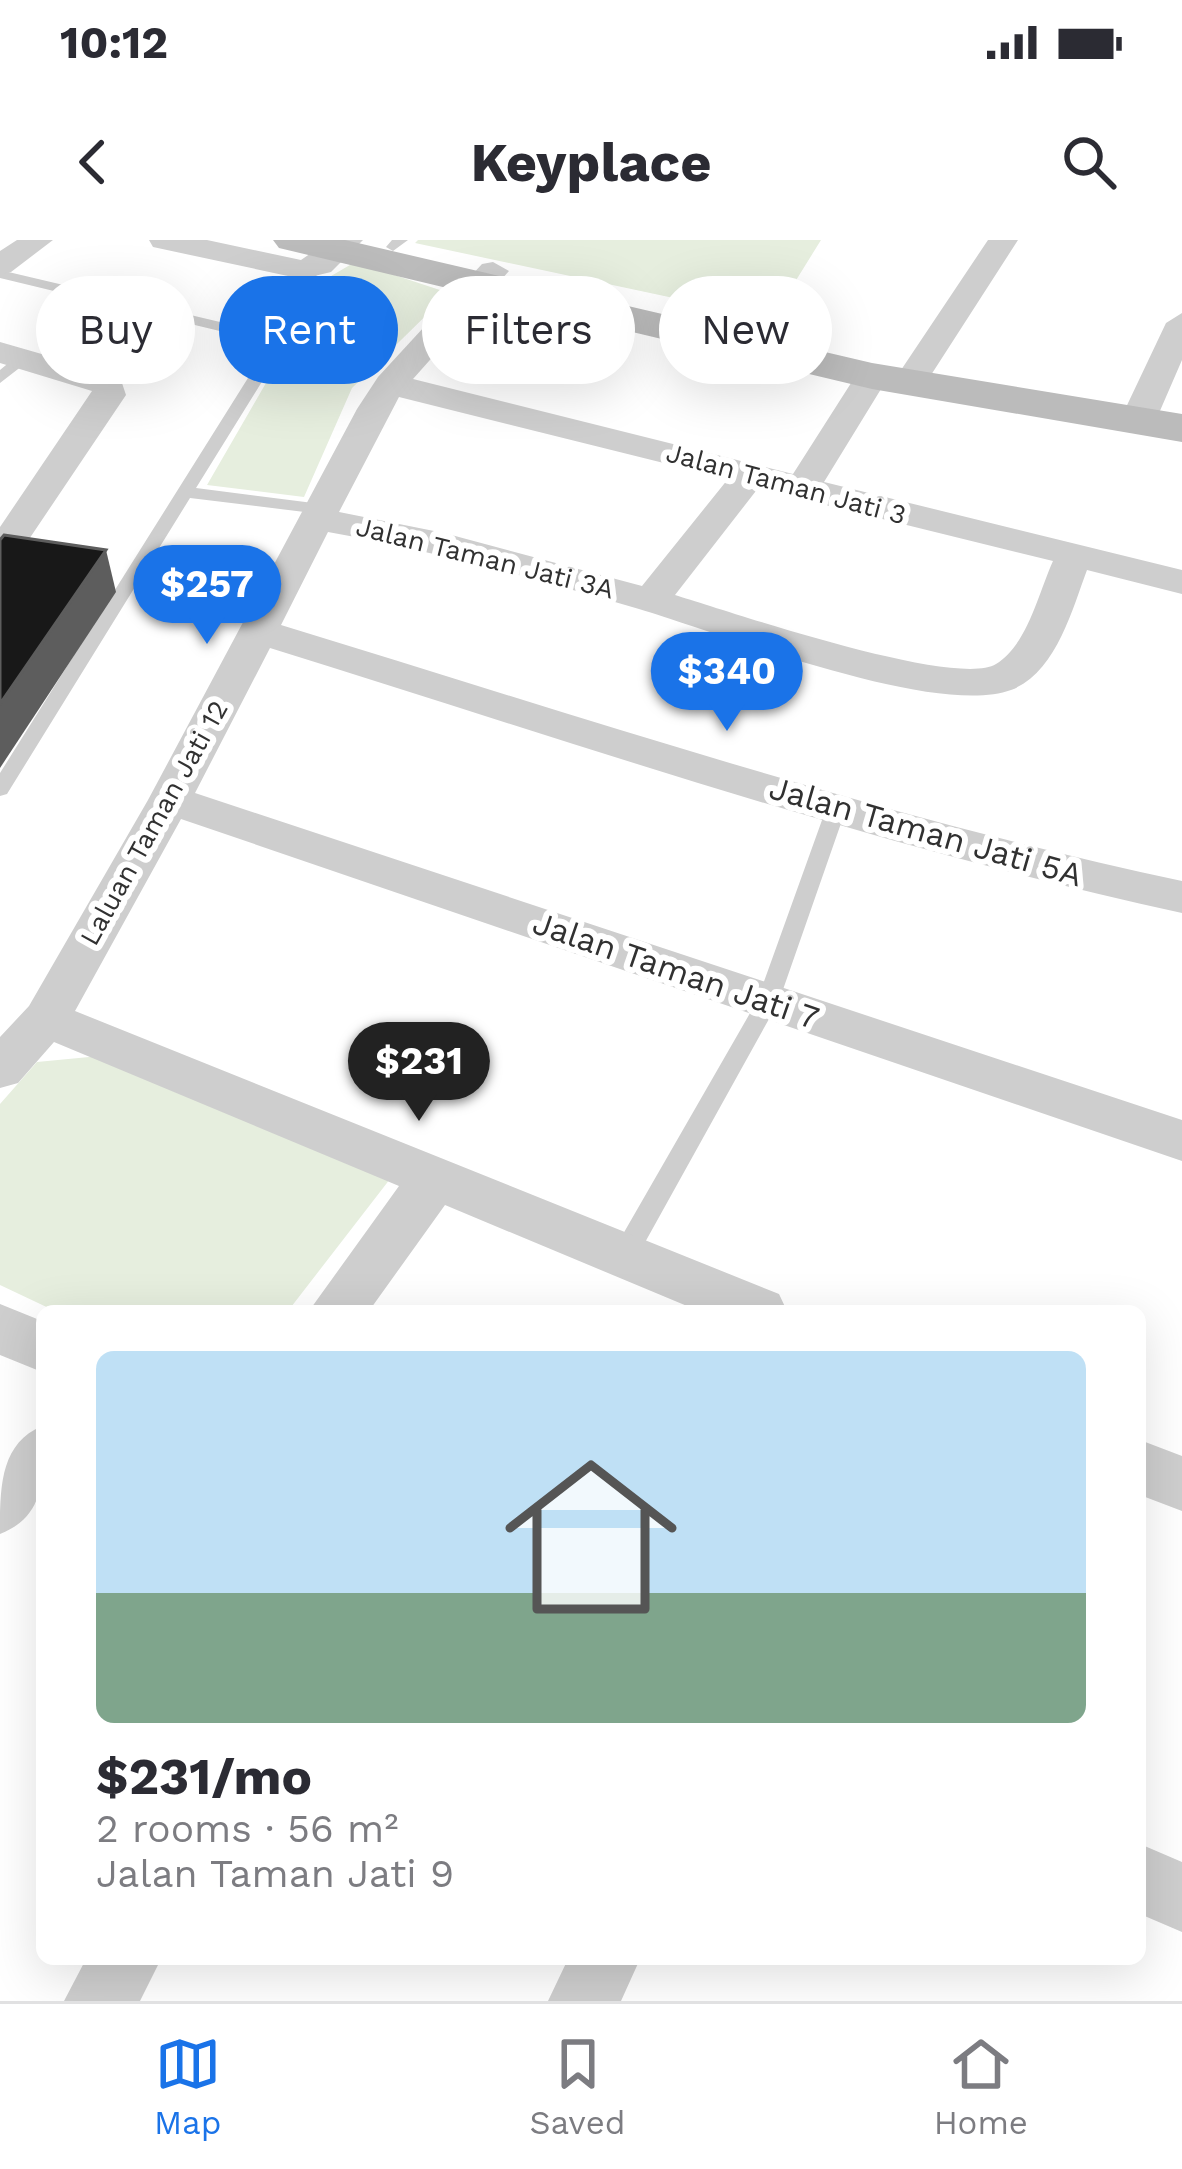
<!DOCTYPE html>
<meta charset="utf-8">
<style>
:root{--surface:#fff;--page:#f7f7f7;--text:#2b2b33;--muted:#7c7c81;--line:#e1e1e2;--accent:#1a73e8}
body{margin:0;font-family:"Work Sans",sans-serif;background:var(--page);color:var(--text);height:100vh;display:flex;flex-direction:column;font-size:45px;white-space:nowrap}
*{box-sizing:border-box;margin:0}
p{font-size:39px;color:var(--muted)}
.icon{flex:none;width:66px;height:66px;fill:none;stroke:currentColor;stroke-width:2;stroke-linecap:round;stroke-linejoin:round}
.map{position:relative;flex:1;overflow:hidden}
.sheet{position:absolute;left:36px;top:1065px;width:1110px;height:660px;display:flex;flex-direction:column;background:var(--surface);border-radius:18px;box-shadow:0 12px 48px #0002}
.sheet>*{flex:none}
.banner{position:absolute;left:36px;top:36px;width:1110px;height:108px;display:flex;gap:24px}
.price{position:absolute;translate:-50% -102px;padding:0 27px;border-radius:42px;background:var(--accent);color:#fff;font-size:39px;line-height:78px;filter:drop-shadow(0 3px 6px #0008)}
.price::after{content:'';position:absolute;left:50%;top:72px;width:36px;height:27px;margin-left:-18px;background:inherit;clip-path:polygon(0 0,100% 0,50% 100%)}
.price.selected{background:#222;color:#fff}
ul{padding:0;list-style:none}
li{display:grid;align-content:center;gap:24px;height:636px;padding:0 60px}
li+li{border-top:3px solid var(--line)}
li span{display:grid;place-items:center;height:372px;border-radius:18px;color:#555}
li>.icon{margin-inline-start:auto}
span .icon{width:216px;height:216px;fill:#fffc;stroke-width:1}
li b{font-size:51px}
.pill{padding:0 42px;border-radius:54px;background:var(--surface);box-shadow:0 12px 48px #0002;font-size:42px;line-height:108px}
.pill.selected{background:var(--accent);color:#fff}
.status{display:flex;justify-content:space-between;align-items:center;height:84px;padding:0 60px;background:var(--surface);direction:ltr}
.status svg{height:33px;fill:currentColor}
header{display:flex;justify-content:space-between;align-items:center;height:156px;padding:0 60px;background:var(--surface);font-size:54px;font-weight:700}
.tabs{display:flex;justify-content:space-around;align-items:center;height:168px;border-top:3px solid var(--line);background:var(--surface);font-size:33px;color:var(--muted)}
.tabs a{display:grid;justify-items:center;gap:6px}
.tabs .selected{color:var(--accent)}
.map>svg:first-child{display:block}
.green{fill:#e6eede}
.lines{fill:none;stroke-linecap:round;stroke-linejoin:round}
.lane{fill:#cecece;fill-rule:evenodd}
.street{fill:#cecece;fill-rule:evenodd}
.secondary{fill:#bbb;fill-rule:evenodd}
.shaded-wall{fill:#5d5d5d}
.building{fill:#181818;stroke:#5d5d5d;stroke-width:3}
.labels{text-anchor:middle;dominant-baseline:central;stroke-width:12;stroke-linejoin:round;paint-order:stroke}
.far-street-label{font-size:27px;fill:#313131;stroke:#fff}
.street-label{font-size:33px;fill:#313131;stroke:#fff}
</style>
<div class="status"><b>10:12</b><svg viewBox="0 0 49 12"><path d="M0 12V9h3v3zM5 12V6h3v6zM10 12V3h3v9zM15 12V0h3v12zM26 1h20v11H26zM47 4h2v5h-2z"/></svg></div>
<header><svg class="icon" aria-label="back" viewBox="0 0 24 24"><path d="M15 5l-7 7 7 7"/></svg>Keyplace<svg class="icon" aria-label="search" viewBox="0 0 24 24"><circle cx="10" cy="10" r="6"/><path d="M15 15l6 6"/></svg></header>
<div class="map">
<svg width="1182" height="1761" viewBox="0 0 1182 1761">
<rect width="100%" height="100%" fill="#fff"/>
<path class="green" d="M418 0H821L772 79 415 3Z
M355 22 449 53 352 148 304 257 207 245 326 39Z
M110 815 390 939 288 1071H55L0 1045V864L37 822Z"/>
<g class="lines">
<path class="lane" d="M392 0H408L393 11 386 7Z
M305 26 317 29 315 56 196 248 321 264 330 269 321 274 190 258 7 554 0 556V533L270 103 0 38V30L275 95 299 56Z
M17 116 31 119 0 143V130Z
M836 562 846 569 779 761 633 1024 624 1027 615 1024 611 1016 615 1008 757 761 826 569Z"/>
<path class="street" d="M17 0H53L11 32 0 34V11Z
M149 0H207L301 20 330 0H363L331 32 302 39 153 7Z
M988 0H1018L922 149H898L893 142Z
M493 22 509 31 413 139 793 234 860 129H884L889 136 824 242 1182 330V354L1087 330C1072 370 1056 433 1011 450 936 478 720 393 639 369 537 339 434 311 328 292L281 385C579 476 877 576 1182 641V673C873 606 572 502 270 408L195 553 1182 880V921L181 579 75 771 779 1054 787 1071H699L445 965 369 1071H309L399 946 54 802 18 843 0 848V797L29 766 148 560 357 169 378 137 482 24ZM399 157 728 239 642 346 444 293 339 272ZM759 247 789 256 1053 321C1038 354 1028 404 996 424 956 449 728 371 675 355Z
M1182 73V120L1156 180 1150 187H1126L1120 180 1166 83Z
M0 102 111 134 121 140 126 155 13 323 0 326V287L92 151 0 123Z
M0 1064 42 1081V1132L0 1115Z
M42 1186C42 1232 50 1274 0 1294 0 1247 0 1204 42 1186Z
M1140 1200 1182 1216V1271L1140 1255Z
M1140 1604 1182 1622V1692L1140 1674Z
M86 1719H161L140 1761H64Z
M568 1719H640L621 1761H548Z"/>
<path class="secondary" d="M273 0H345L872 123 1182 174V202L872 149 279 8Z"/>
</g>
<path class="shaded-wall" d="M106 310 116 352 0 528V464Z"/>
<path class="building" d="M4 295 106 310 0 464V300Z"/>
<g class="labels">
<g class="far-street-label">
<text transform="translate(786 244) rotate(15)">Jalan Taman Jati 3</text>
<text transform="translate(485 318) rotate(14)">Jalan Taman Jati 3A</text>
<text transform="translate(154 583) rotate(-61)">Laluan Taman Jati 12</text>
</g>
<g class="street-label">
<text transform="translate(926 591) rotate(16)">Jalan Taman Jati 5A</text>
<text transform="translate(676 730) rotate(19)">Jalan Taman Jati 7</text>
</g>
</g>
</svg>
<b class="price" style="left:207px;top:407px">$257</b>
<b class="price" style="left:727px;top:494px">$340</b>
<b class="price selected" style="left:419px;top:884px">$231</b>
<div class="banner">
<a class="pill">Buy</a>
<a class="pill selected">Rent</a>
<a class="pill">Filters</a>
<a class="pill">New</a>
</div>
<section class="sheet">
<ul>
<li><span style="background:linear-gradient(#bfe0f5 65%,#7fa58c 0)"><svg class="icon" aria-label="home" viewBox="0 0 24 24"><path d="M3 11l9-7 9 7M6 9v11h12V9"/></svg></span><div><b>$231/mo</b><p>2 rooms · 56 m²</p><p>Jalan Taman Jati 9</p></div></li>
</ul>
</section>
</div>
<nav class="tabs">
<a class="selected"><svg class="icon" aria-label="map" viewBox="0 0 24 24"><path d="M3 6l6-2 6 2 6-2v14l-6 2-6-2-6 2zM9 4v14M15 6v14"/></svg>Map</a>
<a><svg class="icon" aria-label="saved" viewBox="0 0 24 24"><path d="M7 4h10v16l-5-4-5 4z"/></svg>Saved</a>
<a><svg class="icon" aria-label="home" viewBox="0 0 24 24"><path d="M3 11l9-7 9 7M6 9v11h12V9"/></svg>Home</a>
</nav>
